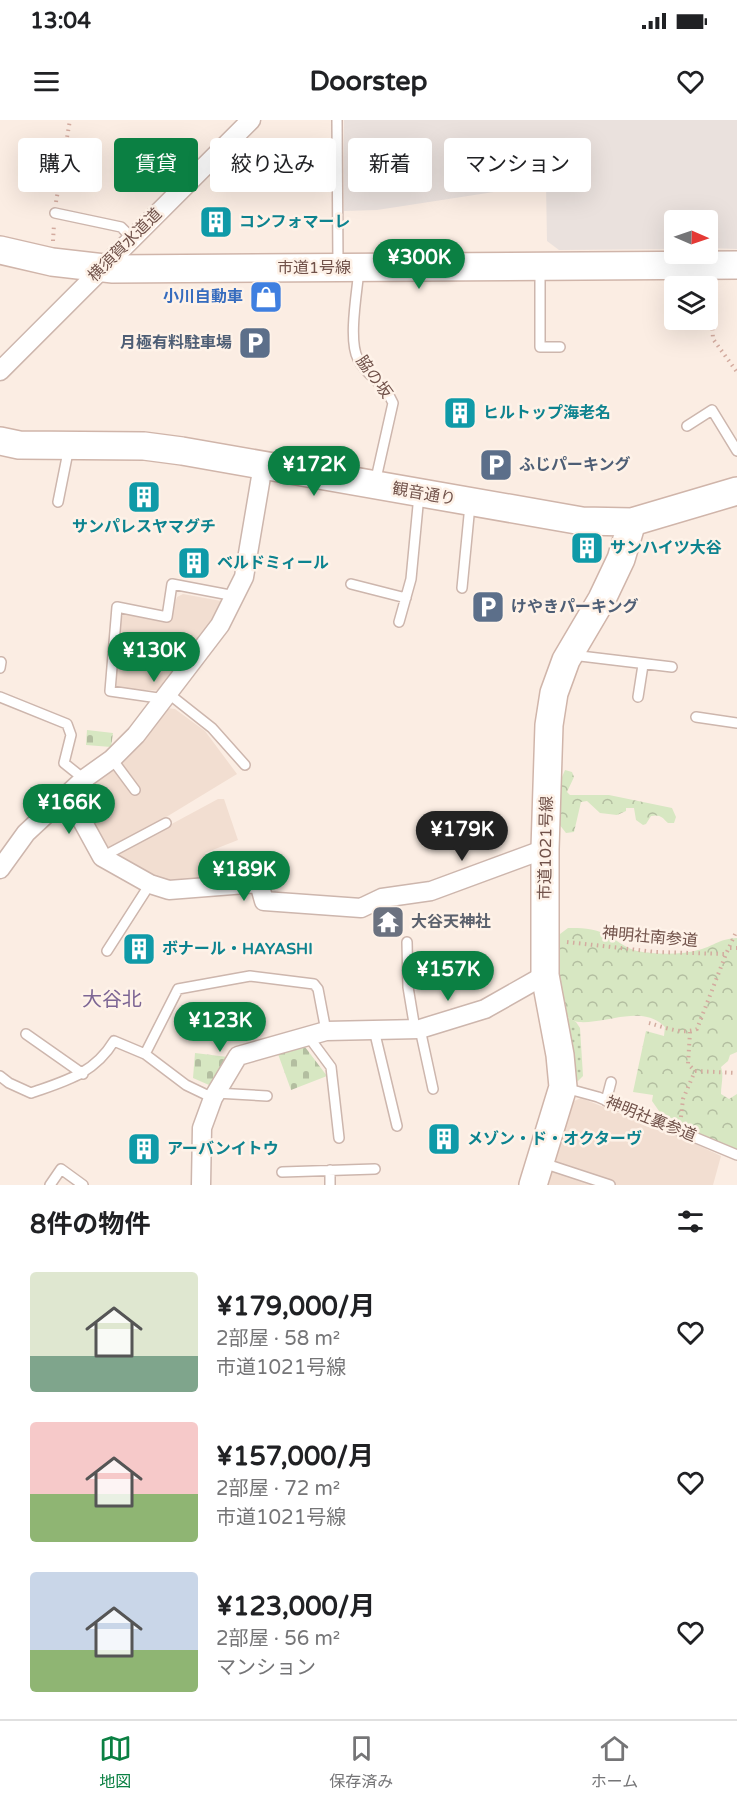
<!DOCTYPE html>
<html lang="ja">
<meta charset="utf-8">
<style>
:root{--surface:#fff;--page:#f6f6f6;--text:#202124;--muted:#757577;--line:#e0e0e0;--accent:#0b8043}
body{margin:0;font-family:"Varela Round","Noto Sans JP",sans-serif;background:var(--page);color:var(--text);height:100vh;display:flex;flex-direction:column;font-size:22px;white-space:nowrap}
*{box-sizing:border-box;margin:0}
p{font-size:20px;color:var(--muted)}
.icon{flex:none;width:33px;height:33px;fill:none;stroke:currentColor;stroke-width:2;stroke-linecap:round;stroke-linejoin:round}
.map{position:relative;height:1065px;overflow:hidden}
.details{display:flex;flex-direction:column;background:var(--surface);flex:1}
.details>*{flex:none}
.banner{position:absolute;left:18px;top:18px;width:702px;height:54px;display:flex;gap:12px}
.needle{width:39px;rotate:92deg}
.fabs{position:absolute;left:664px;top:90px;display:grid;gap:12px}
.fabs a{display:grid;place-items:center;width:54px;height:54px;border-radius:6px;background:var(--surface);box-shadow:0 6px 24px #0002;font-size:30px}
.price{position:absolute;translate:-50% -51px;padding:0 14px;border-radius:21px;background:var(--accent);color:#fff;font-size:20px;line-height:39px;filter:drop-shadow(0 2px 3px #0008)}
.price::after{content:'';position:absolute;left:50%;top:36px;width:18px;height:14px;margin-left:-9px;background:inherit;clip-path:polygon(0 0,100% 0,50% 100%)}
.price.active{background:#222;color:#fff}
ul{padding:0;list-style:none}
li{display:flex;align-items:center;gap:18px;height:150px;padding:0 30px}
li span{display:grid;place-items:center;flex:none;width:168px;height:120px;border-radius:6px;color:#555}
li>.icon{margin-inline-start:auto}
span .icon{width:72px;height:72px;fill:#fffc;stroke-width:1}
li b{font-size:26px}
h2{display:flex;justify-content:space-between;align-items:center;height:72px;padding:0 30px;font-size:26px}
.pill{padding:0 21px;border-radius:6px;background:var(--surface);box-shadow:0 6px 24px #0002;font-size:21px;line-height:54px}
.pill.active{background:var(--accent);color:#fff}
.status{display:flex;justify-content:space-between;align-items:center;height:42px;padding:0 30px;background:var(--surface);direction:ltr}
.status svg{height:16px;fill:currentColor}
header{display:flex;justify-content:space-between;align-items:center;height:78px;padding:0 30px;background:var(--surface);font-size:27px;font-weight:800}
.tabs{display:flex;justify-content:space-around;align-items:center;height:84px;border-top:2px solid var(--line);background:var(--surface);font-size:16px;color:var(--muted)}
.tabs a{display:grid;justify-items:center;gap:3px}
.tabs .active{color:var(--accent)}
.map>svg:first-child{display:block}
.residential{fill:#f2ded1}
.industrial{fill:#eae1dd}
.grass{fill:url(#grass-dots)}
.forest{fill:url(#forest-crowns)}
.cemetery{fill:url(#cemetery-stones)}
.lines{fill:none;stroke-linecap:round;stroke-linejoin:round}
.lane-casing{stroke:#cdb6ad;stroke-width:12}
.street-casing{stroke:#cdb6ad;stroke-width:21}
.secondary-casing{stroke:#d0b5aa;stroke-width:30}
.path{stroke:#d3ab9f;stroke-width:4;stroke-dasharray:1.5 4.5;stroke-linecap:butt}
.lane{stroke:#fff;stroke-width:9}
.street{stroke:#fff;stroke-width:18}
.secondary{stroke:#fff;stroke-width:27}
.labels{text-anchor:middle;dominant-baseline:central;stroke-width:5;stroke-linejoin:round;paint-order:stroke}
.culture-label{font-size:16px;font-weight:bold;fill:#0d838f;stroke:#fef2e8;text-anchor:start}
.street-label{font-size:16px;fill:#71524a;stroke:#fef2e8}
.shop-label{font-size:16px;font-weight:bold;fill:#366cbe;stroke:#fef2e8;text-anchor:end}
.service-label{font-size:16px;font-weight:bold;fill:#4e5e75;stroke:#fef2e8;text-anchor:start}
.worship-label{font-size:16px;font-weight:bold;fill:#5b616d;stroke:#fef2e8;text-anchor:start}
.quarter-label{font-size:20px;fill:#7d6694;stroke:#fef2e8}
</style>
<div class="status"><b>13:04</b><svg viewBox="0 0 49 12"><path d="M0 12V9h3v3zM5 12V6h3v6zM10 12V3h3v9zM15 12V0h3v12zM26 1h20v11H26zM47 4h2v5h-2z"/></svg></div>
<header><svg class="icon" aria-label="menu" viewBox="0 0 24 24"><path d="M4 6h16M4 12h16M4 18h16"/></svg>Doorstep<svg class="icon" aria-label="heart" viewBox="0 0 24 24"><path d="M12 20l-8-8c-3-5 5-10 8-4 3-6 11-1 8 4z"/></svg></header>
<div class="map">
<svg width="737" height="1065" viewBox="0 0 737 1065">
<defs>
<pattern id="grass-dots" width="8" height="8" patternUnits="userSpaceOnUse" patternTransform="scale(1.5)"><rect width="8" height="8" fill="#d7e7c2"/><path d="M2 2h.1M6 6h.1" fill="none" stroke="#b3bea0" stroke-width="1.8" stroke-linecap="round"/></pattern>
<pattern id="forest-crowns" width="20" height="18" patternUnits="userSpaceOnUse" patternTransform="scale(1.5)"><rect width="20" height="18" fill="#d7e7c2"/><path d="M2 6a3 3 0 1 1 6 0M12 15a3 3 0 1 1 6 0" fill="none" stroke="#b3bea0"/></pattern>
<pattern id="cemetery-stones" width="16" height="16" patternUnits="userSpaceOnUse" patternTransform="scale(1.5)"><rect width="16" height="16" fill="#d7e7c2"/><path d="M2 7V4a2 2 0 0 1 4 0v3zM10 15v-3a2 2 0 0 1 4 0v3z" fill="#b3bea0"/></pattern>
</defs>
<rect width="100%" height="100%" fill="#fbede3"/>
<path class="residential" d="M183 474 221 481V486L171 571 116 569 121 497 126 492 169 499 177 477Z
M166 588 175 589 205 611 237 654 112 730 105 728 77 673Z
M218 679H224L238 720 205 733 211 755 196 760 162 765 116 734Z
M581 978 689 1021 721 1036 713 1065H543L570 983Z"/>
<path class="industrial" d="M344 0H737V129L708 128V100H675V129L559 130 547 121 546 64 377 90 344 91Z"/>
<path class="grass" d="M566 896 576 902 580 908 583 956 578 961 571 958Z"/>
<path class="forest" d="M565 650 572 652 574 657 567 672 570 675H609L672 688 676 697 674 703H668C662 697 660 694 651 696L646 704 643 705 636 700 634 688H626V691L617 695 600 693 587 681 581 682 574 712 566 713 559 704 562 657Z
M568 808C580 808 593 808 605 814 616 819 624 828 637 831 658 835 682 835 702 829 717 824 720 819 737 818V932L730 935 728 941 721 947C724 957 721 964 721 974L729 979 737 974V1035L723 1029 659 991 652 981 653 975 633 972 646 911 664 916 665 907C643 884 606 904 579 902 574 902 570 898 566 896L559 872 560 814Z"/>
<path class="cemetery" d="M87 610 113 613 111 627 86 625Z
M305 927 327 956 291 970 278 934Z
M195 933 228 937 216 963 209 965 193 958Z"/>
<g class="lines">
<g class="lane-casing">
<path id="lane" d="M337 0 338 145
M55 93 121 107 132 118
M359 150C357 172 348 221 358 239 367 257 384 262 393 283L375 363
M540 150V227H560
M687 306 712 290 737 331
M58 382 69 327
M351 464 406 478
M462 468 470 385
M399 502 411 459 419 375
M572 535 672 547
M0 548 1 542
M169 574 212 608 245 645
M0 577 67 604 71 615 64 643 84 659
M638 577 643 545
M165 579 110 571 117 487 167 497 172 464 235 476
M696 597 737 603
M112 639 135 670
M102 737 166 703
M407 822 408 867 415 909
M107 831 150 764
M408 850 428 847
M420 909 433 969
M374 910 397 1006
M26 914 83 954
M308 916 331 947 339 1018
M145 934 178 869 250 856 314 864 318 869 326 911
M0 956 9 963 31 973C65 961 94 954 114 921L145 934 186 965 213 978
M565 968 598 977 737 1035
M216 973 267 976
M606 981 611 962
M543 1043 610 1065
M330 1050V1065
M282 1052 375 1049
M50 1065 61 1049 83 1065"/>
</g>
<g class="street-casing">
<path id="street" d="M0 251 251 0
M68 675 102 737 150 764 169 770 259 763 264 781 361 788 382 778 431 771 545 729
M0 749 26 713 84 659 112 639 136 615 220 505 244 457 263 345
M201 1065 202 1008 213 978 238 936 326 911 420 909 485 889 545 855"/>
</g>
<g class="secondary-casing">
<path id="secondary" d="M0 130 52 142 113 149 737 145
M0 321 19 325 144 326 182 331 582 401 632 402 737 371
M533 1065 563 967 560 935 545 855V729L549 605 554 573 566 540 602 479 621 439 632 402"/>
</g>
<path class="path" d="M56 82 70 0
M53 121 54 104
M710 167 713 219 737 252
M567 822 656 832 726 834 737 810
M730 828H737
M649 903C664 907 682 915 697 909L726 834
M690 912 688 944 695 951 737 953
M681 997 683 979 695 951"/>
<use href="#lane" class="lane"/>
<use href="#street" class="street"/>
<use href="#secondary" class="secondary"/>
</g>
<defs>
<g id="building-square" transform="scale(1.725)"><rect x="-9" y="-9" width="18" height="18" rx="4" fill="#0f9aa8" stroke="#fef2e8"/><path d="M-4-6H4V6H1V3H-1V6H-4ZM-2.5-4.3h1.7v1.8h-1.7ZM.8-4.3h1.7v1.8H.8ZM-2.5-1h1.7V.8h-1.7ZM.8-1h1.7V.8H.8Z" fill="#fff"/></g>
<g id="shop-square" transform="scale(1.725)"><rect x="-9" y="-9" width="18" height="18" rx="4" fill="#3f7fe0" stroke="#fef2e8"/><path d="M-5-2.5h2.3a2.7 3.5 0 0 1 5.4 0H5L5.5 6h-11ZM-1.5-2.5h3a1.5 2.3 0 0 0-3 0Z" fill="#fff"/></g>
<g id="parking-square" transform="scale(1.725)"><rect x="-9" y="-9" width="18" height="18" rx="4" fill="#5c6f8a" stroke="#fef2e8"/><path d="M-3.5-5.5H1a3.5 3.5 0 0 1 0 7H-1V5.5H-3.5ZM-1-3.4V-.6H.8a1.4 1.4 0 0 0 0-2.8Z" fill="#fff"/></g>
<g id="temple-square" transform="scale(1.725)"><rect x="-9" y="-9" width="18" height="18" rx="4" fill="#6b7280" stroke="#fef2e8"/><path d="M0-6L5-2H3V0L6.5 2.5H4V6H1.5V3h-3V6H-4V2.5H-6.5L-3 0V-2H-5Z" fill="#fff"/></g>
</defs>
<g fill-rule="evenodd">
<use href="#building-square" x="216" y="102"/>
<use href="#shop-square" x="266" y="177"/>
<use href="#parking-square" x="255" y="223"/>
<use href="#building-square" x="460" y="293"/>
<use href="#parking-square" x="496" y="345"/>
<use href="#building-square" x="144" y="377"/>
<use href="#building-square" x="587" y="428"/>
<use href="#building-square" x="194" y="443"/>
<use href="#parking-square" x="488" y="487"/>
<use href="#temple-square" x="388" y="802"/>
<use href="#building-square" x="139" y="829"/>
<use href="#building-square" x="444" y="1019"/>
<use href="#building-square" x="144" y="1029"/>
</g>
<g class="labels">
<g class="culture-label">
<text x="239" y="102">コンフォマーレ</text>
<text x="483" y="293">ヒルトップ海老名</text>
<text x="144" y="407" text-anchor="middle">サンパレスヤマグチ</text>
<text x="610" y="428">サンハイツ大谷</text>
<text x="217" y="443">ベルドミィール</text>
<text x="162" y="829">ボナール・HAYASHI</text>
<text x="467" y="1019">メゾン・ド・オクターヴ</text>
<text x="167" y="1029">アーバンイトウ</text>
</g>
<g class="street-label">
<text transform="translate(125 125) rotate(-45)">横須賀水道道</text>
<text x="314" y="148">市道1号線</text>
<text transform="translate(374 257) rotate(54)">脇の坂</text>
<text transform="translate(424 374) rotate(10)">観音通り</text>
<text transform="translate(546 728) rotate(-89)">市道1021号線</text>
<text transform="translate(650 817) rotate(5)">神明社南参道</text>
<text transform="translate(651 999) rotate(22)">神明社裏参道</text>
</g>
<g class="shop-label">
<text x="243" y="177">小川自動車</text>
</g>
<g class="service-label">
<text x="232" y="223" text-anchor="end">月極有料駐車場</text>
<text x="519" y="345">ふじパーキング</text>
<text x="511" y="487">けやきパーキング</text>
</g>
<g class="worship-label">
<text x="411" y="802">大谷天神社</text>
</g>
<g class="quarter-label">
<text x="112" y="880">大谷北</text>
</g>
</g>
</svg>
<div class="fabs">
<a><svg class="needle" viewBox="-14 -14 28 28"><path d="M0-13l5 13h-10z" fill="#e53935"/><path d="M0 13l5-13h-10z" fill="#757577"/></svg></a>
<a><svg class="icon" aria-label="layers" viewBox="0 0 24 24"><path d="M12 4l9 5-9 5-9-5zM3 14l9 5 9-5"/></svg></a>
</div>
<b class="price" style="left:419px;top:170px">¥300K</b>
<b class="price" style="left:314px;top:377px">¥172K</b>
<b class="price" style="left:154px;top:563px">¥130K</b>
<b class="price" style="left:69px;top:715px">¥166K</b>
<b class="price active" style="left:462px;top:742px">¥179K</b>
<b class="price" style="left:244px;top:782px">¥189K</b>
<b class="price" style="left:448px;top:882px">¥157K</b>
<b class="price" style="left:220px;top:933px">¥123K</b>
<div class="banner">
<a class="pill">購入</a>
<a class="pill active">賃貸</a>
<a class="pill">絞り込み</a>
<a class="pill">新着</a>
<a class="pill">マンション</a>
</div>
</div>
<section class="details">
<h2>8件の物件<svg class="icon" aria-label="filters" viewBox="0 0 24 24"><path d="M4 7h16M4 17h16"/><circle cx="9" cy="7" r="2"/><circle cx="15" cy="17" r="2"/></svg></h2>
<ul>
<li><span style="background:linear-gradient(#dfe7d0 70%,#7fa58c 0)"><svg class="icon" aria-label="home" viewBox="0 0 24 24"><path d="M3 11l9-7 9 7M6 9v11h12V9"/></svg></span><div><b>¥179,000/月</b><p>2部屋 · 58 m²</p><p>市道1021号線</p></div><svg class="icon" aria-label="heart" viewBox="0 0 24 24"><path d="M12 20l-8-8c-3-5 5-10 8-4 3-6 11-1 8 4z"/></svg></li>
<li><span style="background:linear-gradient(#f6c9c9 60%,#8fb573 0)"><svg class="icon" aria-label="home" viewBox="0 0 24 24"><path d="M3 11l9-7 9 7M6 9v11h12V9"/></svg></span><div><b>¥157,000/月</b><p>2部屋 · 72 m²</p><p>市道1021号線</p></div><svg class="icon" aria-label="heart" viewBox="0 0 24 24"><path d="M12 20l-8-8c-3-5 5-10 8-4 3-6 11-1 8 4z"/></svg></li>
<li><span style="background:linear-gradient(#c9d6e8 65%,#8fb573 0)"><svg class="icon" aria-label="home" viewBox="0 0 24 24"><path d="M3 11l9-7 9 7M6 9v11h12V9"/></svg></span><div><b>¥123,000/月</b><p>2部屋 · 56 m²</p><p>マンション</p></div><svg class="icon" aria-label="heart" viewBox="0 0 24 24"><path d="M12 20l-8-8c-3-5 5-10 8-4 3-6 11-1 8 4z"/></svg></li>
</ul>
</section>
<nav class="tabs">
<a class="active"><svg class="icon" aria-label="map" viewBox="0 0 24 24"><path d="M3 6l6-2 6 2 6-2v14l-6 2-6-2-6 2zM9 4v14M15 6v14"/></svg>地図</a>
<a><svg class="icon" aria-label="saved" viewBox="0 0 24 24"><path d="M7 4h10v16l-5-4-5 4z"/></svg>保存済み</a>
<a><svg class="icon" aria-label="home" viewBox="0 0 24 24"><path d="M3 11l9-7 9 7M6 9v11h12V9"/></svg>ホーム</a>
</nav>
